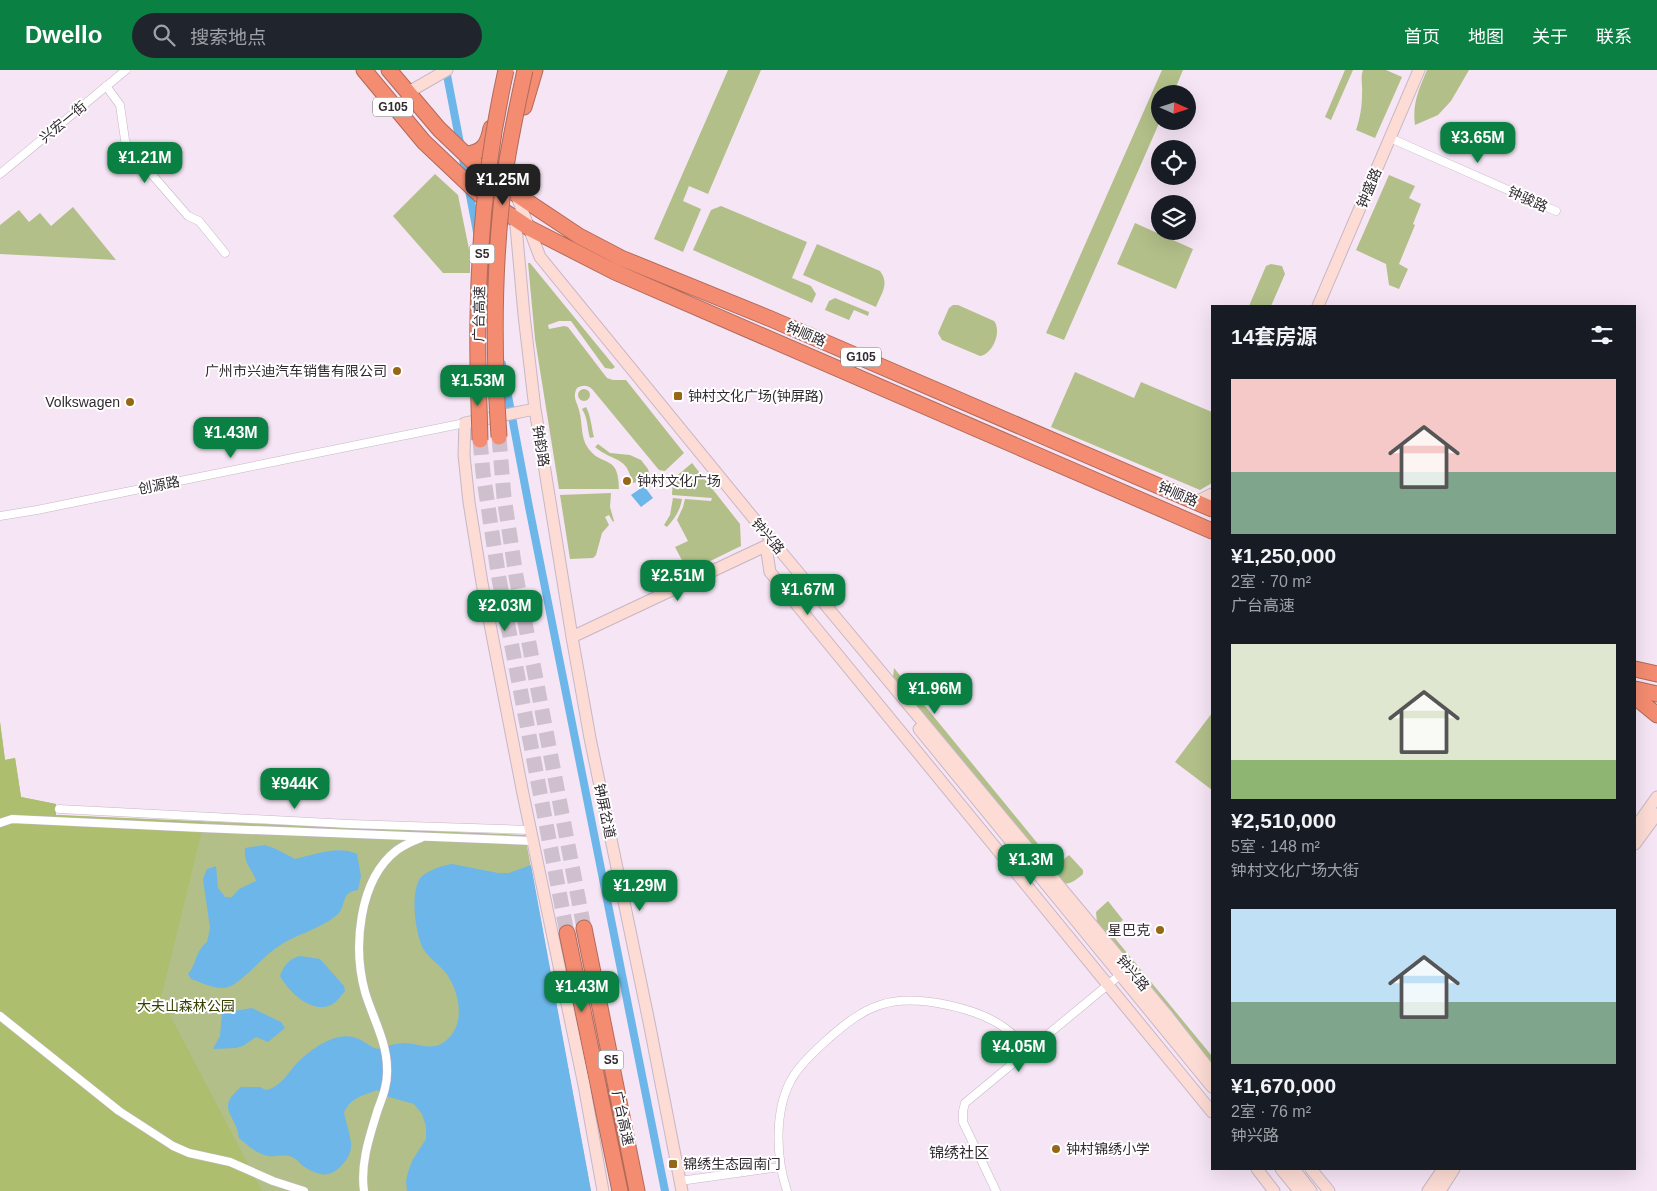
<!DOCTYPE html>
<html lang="zh">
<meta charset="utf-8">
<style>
:root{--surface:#171b24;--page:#20242c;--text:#f1f3f6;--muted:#9ea1a6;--accent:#0b8043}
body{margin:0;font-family:Helvetica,"Noto Sans SC",sans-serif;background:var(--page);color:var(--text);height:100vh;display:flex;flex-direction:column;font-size:19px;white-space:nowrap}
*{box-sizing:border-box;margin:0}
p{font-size:16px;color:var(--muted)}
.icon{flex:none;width:28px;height:28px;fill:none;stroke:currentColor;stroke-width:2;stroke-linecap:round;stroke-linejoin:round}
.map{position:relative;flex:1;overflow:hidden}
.side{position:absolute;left:1211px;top:235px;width:425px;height:865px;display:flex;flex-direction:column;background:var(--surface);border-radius:0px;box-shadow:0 5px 20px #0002}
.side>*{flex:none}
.needle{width:32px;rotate:93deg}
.buttons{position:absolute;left:1151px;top:15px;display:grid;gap:10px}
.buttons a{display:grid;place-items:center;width:45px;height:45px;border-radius:50%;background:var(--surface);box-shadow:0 5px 20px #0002;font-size:25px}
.price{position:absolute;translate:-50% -42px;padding:0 11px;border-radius:10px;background:var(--accent);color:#fff;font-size:16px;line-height:32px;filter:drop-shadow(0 1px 2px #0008)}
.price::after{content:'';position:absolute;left:50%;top:30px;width:15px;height:11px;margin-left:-8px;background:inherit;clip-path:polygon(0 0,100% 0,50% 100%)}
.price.current{background:#222;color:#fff}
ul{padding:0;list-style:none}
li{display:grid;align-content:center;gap:10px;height:265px;padding:0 20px}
li span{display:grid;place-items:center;height:155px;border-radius:0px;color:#555}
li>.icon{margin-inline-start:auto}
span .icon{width:90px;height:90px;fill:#fffc;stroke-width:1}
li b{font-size:21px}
h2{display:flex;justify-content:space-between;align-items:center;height:60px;padding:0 20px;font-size:21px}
header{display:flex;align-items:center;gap:30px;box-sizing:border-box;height:70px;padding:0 25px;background:var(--accent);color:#fff}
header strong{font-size:24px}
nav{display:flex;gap:28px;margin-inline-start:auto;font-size:18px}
.search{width:350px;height:45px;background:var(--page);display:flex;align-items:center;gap:12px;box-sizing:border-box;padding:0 18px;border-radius:28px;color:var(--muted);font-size:19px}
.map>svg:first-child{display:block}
.green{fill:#b2bf89}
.forest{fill:#adbe6e}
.water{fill:#6cb6ea}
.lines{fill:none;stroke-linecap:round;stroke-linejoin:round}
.canal{stroke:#6cb6ea;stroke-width:8}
.highway-tunnel{stroke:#cfc0ce;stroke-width:15;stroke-dasharray:15 8;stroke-linecap:butt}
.street-casing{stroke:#c6b7c6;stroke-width:9}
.secondary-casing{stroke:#c6b7c6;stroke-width:13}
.highway-casing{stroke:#b06a5b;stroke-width:17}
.street{stroke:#fff;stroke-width:8}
.secondary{stroke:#fcdcd4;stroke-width:11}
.highway{stroke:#f48c71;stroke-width:15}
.highway-bridge-casing{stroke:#b06a5b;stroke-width:17;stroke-linecap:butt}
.highway-bridge{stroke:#f48c71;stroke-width:15}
.poi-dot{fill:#966717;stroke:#fff;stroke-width:2}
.labels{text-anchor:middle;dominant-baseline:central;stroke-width:4;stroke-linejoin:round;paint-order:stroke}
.shield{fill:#fff;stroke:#6f6b6f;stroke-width:1}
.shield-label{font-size:12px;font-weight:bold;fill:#312b31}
.street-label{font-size:14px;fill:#312b31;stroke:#fff}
.poi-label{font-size:14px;fill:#312b31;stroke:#fff;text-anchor:start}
.park-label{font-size:14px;fill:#353f00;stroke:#fff}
.neighbourhood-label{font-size:15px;fill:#312b31;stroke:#fff}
</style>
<header>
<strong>Dwello</strong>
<div class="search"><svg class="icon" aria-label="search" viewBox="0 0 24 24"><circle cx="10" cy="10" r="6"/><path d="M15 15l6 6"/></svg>搜索地点</div>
<nav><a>首页</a><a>地图</a><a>关于</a><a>联系</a></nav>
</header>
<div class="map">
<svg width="1657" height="1121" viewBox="0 0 1657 1121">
<rect width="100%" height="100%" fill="#f6e5f5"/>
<path class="green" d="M728 0H761L708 124 689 116 683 131 701 139 683 182 654 169Z
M1162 0H1183L1173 24H1160V51L1064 270 1046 263Z
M1345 0H1353L1331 50 1325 47Z
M1363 0H1386L1402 7 1375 68 1356 60C1360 48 1362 37 1362 24 1363 16 1360 8 1363 0Z
M1427 0H1469L1451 31 1438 45 1415 55C1412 34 1419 19 1427 0Z
M435 104 458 125 470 184V203H443L393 146Z
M1389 105 1415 116 1409 128 1421 134 1413 154 1415 155 1399 194 1408 199 1399 219 1389 215 1386 194 1356 180Z
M721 136 807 172 792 208 811 216 816 224 812 233 693 180 711 140Z
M73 137 116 190 0 184V155L19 140 29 152 40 143 51 156Z
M1135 153 1193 179 1176 219 1117 194Z
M817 174 880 201C890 214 881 224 876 237L803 205Z
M528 193H530L615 297 612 299 605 298 571 251H559L548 255 549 259 564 256 568 257 607 308 613 310H626L684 383 665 401 659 400 592 319C587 315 583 315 577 318 572 327 577 332 579 340 583 353 580 367 588 378 602 398 619 383 619 419H559L535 269Z
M1271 194 1282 196 1285 204 1271 236H1249L1266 196Z
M835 228 869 242 868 246 854 240 849 250 825 240 829 231Z
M953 235H958L994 251C1002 261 993 284 980 286L942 270 938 263 949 238Z
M1075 302 1134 328 1141 312 1212 342V413L1200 420 1051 357Z
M578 325a6 6 0 1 1 12 0a6 6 0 1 1-12 0Z
M586 337C591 346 591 356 594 367L590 368C587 358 588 348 582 339Z
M598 374 610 383 630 385 641 390 648 399 651 410 632 413C627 385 614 393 595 377Z
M692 393 740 454 741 476 700 496 698 491 686 498 675 477 688 471 677 450 683 437 685 429 711 431 712 428 672 425 673 409Z
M611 423 610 437 614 451 613 452 609 445 605 447 609 455 602 463 596 485 593 488 570 489 560 425Z
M673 428 682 429C680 441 675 448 667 457L664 455 670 445Z
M894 598 1056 796 1069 785 1083 800V804C1077 809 1071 815 1063 813L893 607Z
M1212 643V720L1175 692Z
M0 652 5 690 15 688 21 727 56 734V745L525 765 591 1121H0Z
M1108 831 1123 850 1109 861 1212 986V996L1097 853 1096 842Z"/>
<path class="forest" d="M0 652 5 690 15 688 21 727 56 734V745L204 752 161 928 262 1121H0Z"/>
<path class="water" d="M644 416 653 428 641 437 631 425Z
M265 775 276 779 295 789C315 785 337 775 357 784L361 806 358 820C340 822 347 836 337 845 319 860 295 864 276 878 263 887 241 913 228 917 217 921 201 912 191 909L188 904C197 894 194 883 207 872L210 858 203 809 207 799 216 796 218 818 225 827H232L239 819 256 811C252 797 244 796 245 778Z
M452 794 498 803H509L531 795 591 1121H407L406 1111 408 1102 412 1091 426 1069V1056L422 1044 414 1034 389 1027 377 1020C365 1025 349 1028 344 1043 346 1053 350 1063 351 1073 352 1081 348 1088 343 1094 330 1109 319 1106 303 1096 300 1094 298 1090 294 1088 286 1083 277 1087 268 1086 257 1084 247 1075 239 1068 237 1045 214 1039 241 1017H260L266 1020C281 1017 287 1004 297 993 310 980 334 962 353 967 362 969 369 976 377 979 386 976 394 974 403 973 416 973 429 980 441 974 467 959 461 924 446 903 439 894 425 886 421 874 415 858 411 826 419 810 423 802 443 795 452 794Z
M300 886 320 889 344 916 345 921C341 926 337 932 331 935 311 944 289 922 280 906 284 895 289 889 300 886Z
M252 938 281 952 285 958 268 972 256 967 243 976 236 978 213 979 220 966 222 943Z"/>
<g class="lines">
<path class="canal" d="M446 0 477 162
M485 203 490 231
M502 294 529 437 665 1121"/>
<path class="highway-tunnel" d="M499 367 504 427 516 506 584 858
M480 370 483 403 499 509 567 863"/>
<g class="street-casing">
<path id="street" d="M106 16 120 35 125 70 128 77 188 146 199 151 225 183
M1390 68 1556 141
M0 104 126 0
M0 446 37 440 465 353
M59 739 349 754 531 760
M0 753 12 749 201 758 533 771
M0 946 119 1041 173 1076 189 1083 230 1092 273 1111 304 1121
M680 1111 780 1097
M364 1121C360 1093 370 1065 378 1039 383 1026 388 1013 387 998 387 972 372 946 365 922 353 878 358 810 397 780 404 775 413 771 421 768
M787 1121C776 1088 774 1042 791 1010 800 994 816 980 829 968 844 955 861 941 880 935 915 923 982 938 1010 962 1016 968 1021 976 1027 983
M996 1121 963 1052V1041L965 1033 1121 904"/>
</g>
<g class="secondary-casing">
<path id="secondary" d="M407 23 447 0
M516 124 540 187 773 472 1166 944 1212 1003
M515 145 524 245 535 339 572 567 590 668 649 952 682 1121
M1318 236 1419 0
M535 339 465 353 464 385 469 432 482 513 523 724 584 1015 603 1121
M1196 432 1212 424
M766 476 770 502 1212 1042
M572 567 772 473
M919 659 1212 1017
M1635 758 1657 727
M1635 774 1657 744
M1257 1099 1274 1121
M1281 1099 1299 1121
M1294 1099 1311 1121
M1311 1099 1329 1121
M1428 1121 1443 1099
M1440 1121 1454 1099"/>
</g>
<g class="highway-casing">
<path id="highway" d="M364 0 424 72 480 125 529 158 615 202 1212 461
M389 0 439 59 486 104 579 166 621 188 771 249 1212 439
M524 37 535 0
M466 84C483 83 488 74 491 58
M1635 599 1657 604
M1635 619 1657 624
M1635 627 1657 645
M584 858 637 1121
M567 863 620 1121"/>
</g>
<use href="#street" class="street"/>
<use href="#secondary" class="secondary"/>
<use href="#highway" class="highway"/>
<g class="highway-bridge-casing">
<path id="highway-bridge" d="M499 367C493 277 493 186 506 97 511 65 518 32 525 0
M480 370C479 329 477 289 478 248 479 166 488 81 506 0"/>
</g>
<use href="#highway-bridge" class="highway-bridge"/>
</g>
<g class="poi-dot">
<circle cx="397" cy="301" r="5"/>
<rect x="673" y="321" width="10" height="10" rx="2.5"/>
<circle cx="130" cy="332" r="5"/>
<circle cx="627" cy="411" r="5"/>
<circle cx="1160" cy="860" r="5"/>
<circle cx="1056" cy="1079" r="5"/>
<rect x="668" y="1089" width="10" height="10" rx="2.5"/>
</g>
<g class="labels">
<g class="shield">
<rect x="373" y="27.5" width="40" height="19" rx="4"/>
<rect x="469.5" y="174.5" width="25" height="19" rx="4"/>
<rect x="841" y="277.5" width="40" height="19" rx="4"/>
<rect x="598.5" y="980.5" width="25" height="19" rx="4"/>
</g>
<g class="shield-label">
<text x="393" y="37">G105</text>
<text x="482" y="184">S5</text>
<text x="861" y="287">G105</text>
<text x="611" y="990">S5</text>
</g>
<g class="street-label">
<text transform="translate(63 52) rotate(-40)">兴宏一街</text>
<text transform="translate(1369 118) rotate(-67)">钟盛路</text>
<text transform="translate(1528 129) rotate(24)">钟骏路</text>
<text transform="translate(479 244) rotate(-89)">广台高速</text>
<text transform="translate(806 264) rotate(23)">钟顺路</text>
<text transform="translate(541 376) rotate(81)">钟韵路</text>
<text transform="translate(159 415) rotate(-11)">创源路</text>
<text transform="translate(1178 424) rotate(23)">钟顺路</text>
<text transform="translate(768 466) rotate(50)">钟兴路</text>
<text transform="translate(605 741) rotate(78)">钟屏岔道</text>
<text transform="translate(1133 903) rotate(50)">钟兴路</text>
<text transform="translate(623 1048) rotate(78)">广台高速</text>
</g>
<g class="poi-label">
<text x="387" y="301" text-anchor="end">广州市兴迪汽车销售有限公司</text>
<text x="688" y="326">钟村文化广场(钟屏路)</text>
<text x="120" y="332" text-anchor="end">Volkswagen</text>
<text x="637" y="411">钟村文化广场</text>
<text x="1150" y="860" text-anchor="end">星巴克</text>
<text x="1066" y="1079">钟村锦绣小学</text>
<text x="683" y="1094">锦绣生态园南门</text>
</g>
<g class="park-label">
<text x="186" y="936">大夫山森林公园</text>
</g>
<g class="neighbourhood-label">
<text x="959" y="1082">锦绣社区</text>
</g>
</g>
</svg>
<div class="buttons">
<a><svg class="needle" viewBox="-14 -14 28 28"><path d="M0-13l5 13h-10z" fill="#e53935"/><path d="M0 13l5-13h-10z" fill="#9ea1a6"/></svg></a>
<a><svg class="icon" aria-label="locate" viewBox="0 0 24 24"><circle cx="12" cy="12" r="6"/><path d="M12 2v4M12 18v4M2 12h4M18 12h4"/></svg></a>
<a><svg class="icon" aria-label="layers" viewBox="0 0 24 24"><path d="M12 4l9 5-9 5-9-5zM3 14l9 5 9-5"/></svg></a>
</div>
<b class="price" style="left:1478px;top:94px">¥3.65M</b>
<b class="price" style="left:145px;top:114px">¥1.21M</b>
<b class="price current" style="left:503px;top:136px">¥1.25M</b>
<b class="price" style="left:478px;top:337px">¥1.53M</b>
<b class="price" style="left:231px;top:389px">¥1.43M</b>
<b class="price" style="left:678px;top:532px">¥2.51M</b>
<b class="price" style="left:808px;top:546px">¥1.67M</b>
<b class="price" style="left:505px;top:562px">¥2.03M</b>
<b class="price" style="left:935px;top:645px">¥1.96M</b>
<b class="price" style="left:295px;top:740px">¥944K</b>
<b class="price" style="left:1031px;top:816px">¥1.3M</b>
<b class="price" style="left:640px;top:842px">¥1.29M</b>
<b class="price" style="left:582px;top:943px">¥1.43M</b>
<b class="price" style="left:1019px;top:1003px">¥4.05M</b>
<section class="side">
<h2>14套房源<svg class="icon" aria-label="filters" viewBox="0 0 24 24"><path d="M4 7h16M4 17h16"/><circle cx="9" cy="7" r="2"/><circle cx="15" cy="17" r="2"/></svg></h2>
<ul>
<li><span style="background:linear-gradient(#f6c9c9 60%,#7fa58c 0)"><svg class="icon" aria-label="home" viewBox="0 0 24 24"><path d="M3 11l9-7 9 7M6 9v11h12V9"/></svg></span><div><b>¥1,250,000</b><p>2室 · 70 m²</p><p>广台高速</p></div></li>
<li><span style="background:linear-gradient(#dfe7d0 75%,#8fb573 0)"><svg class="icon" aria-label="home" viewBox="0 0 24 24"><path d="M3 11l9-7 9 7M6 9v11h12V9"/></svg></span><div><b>¥2,510,000</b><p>5室 · 148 m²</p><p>钟村文化广场大街</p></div></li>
<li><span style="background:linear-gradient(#bfe0f5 60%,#7fa58c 0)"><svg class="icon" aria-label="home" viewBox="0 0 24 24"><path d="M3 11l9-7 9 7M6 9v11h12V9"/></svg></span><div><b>¥1,670,000</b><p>2室 · 76 m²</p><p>钟兴路</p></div></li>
</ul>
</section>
</div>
